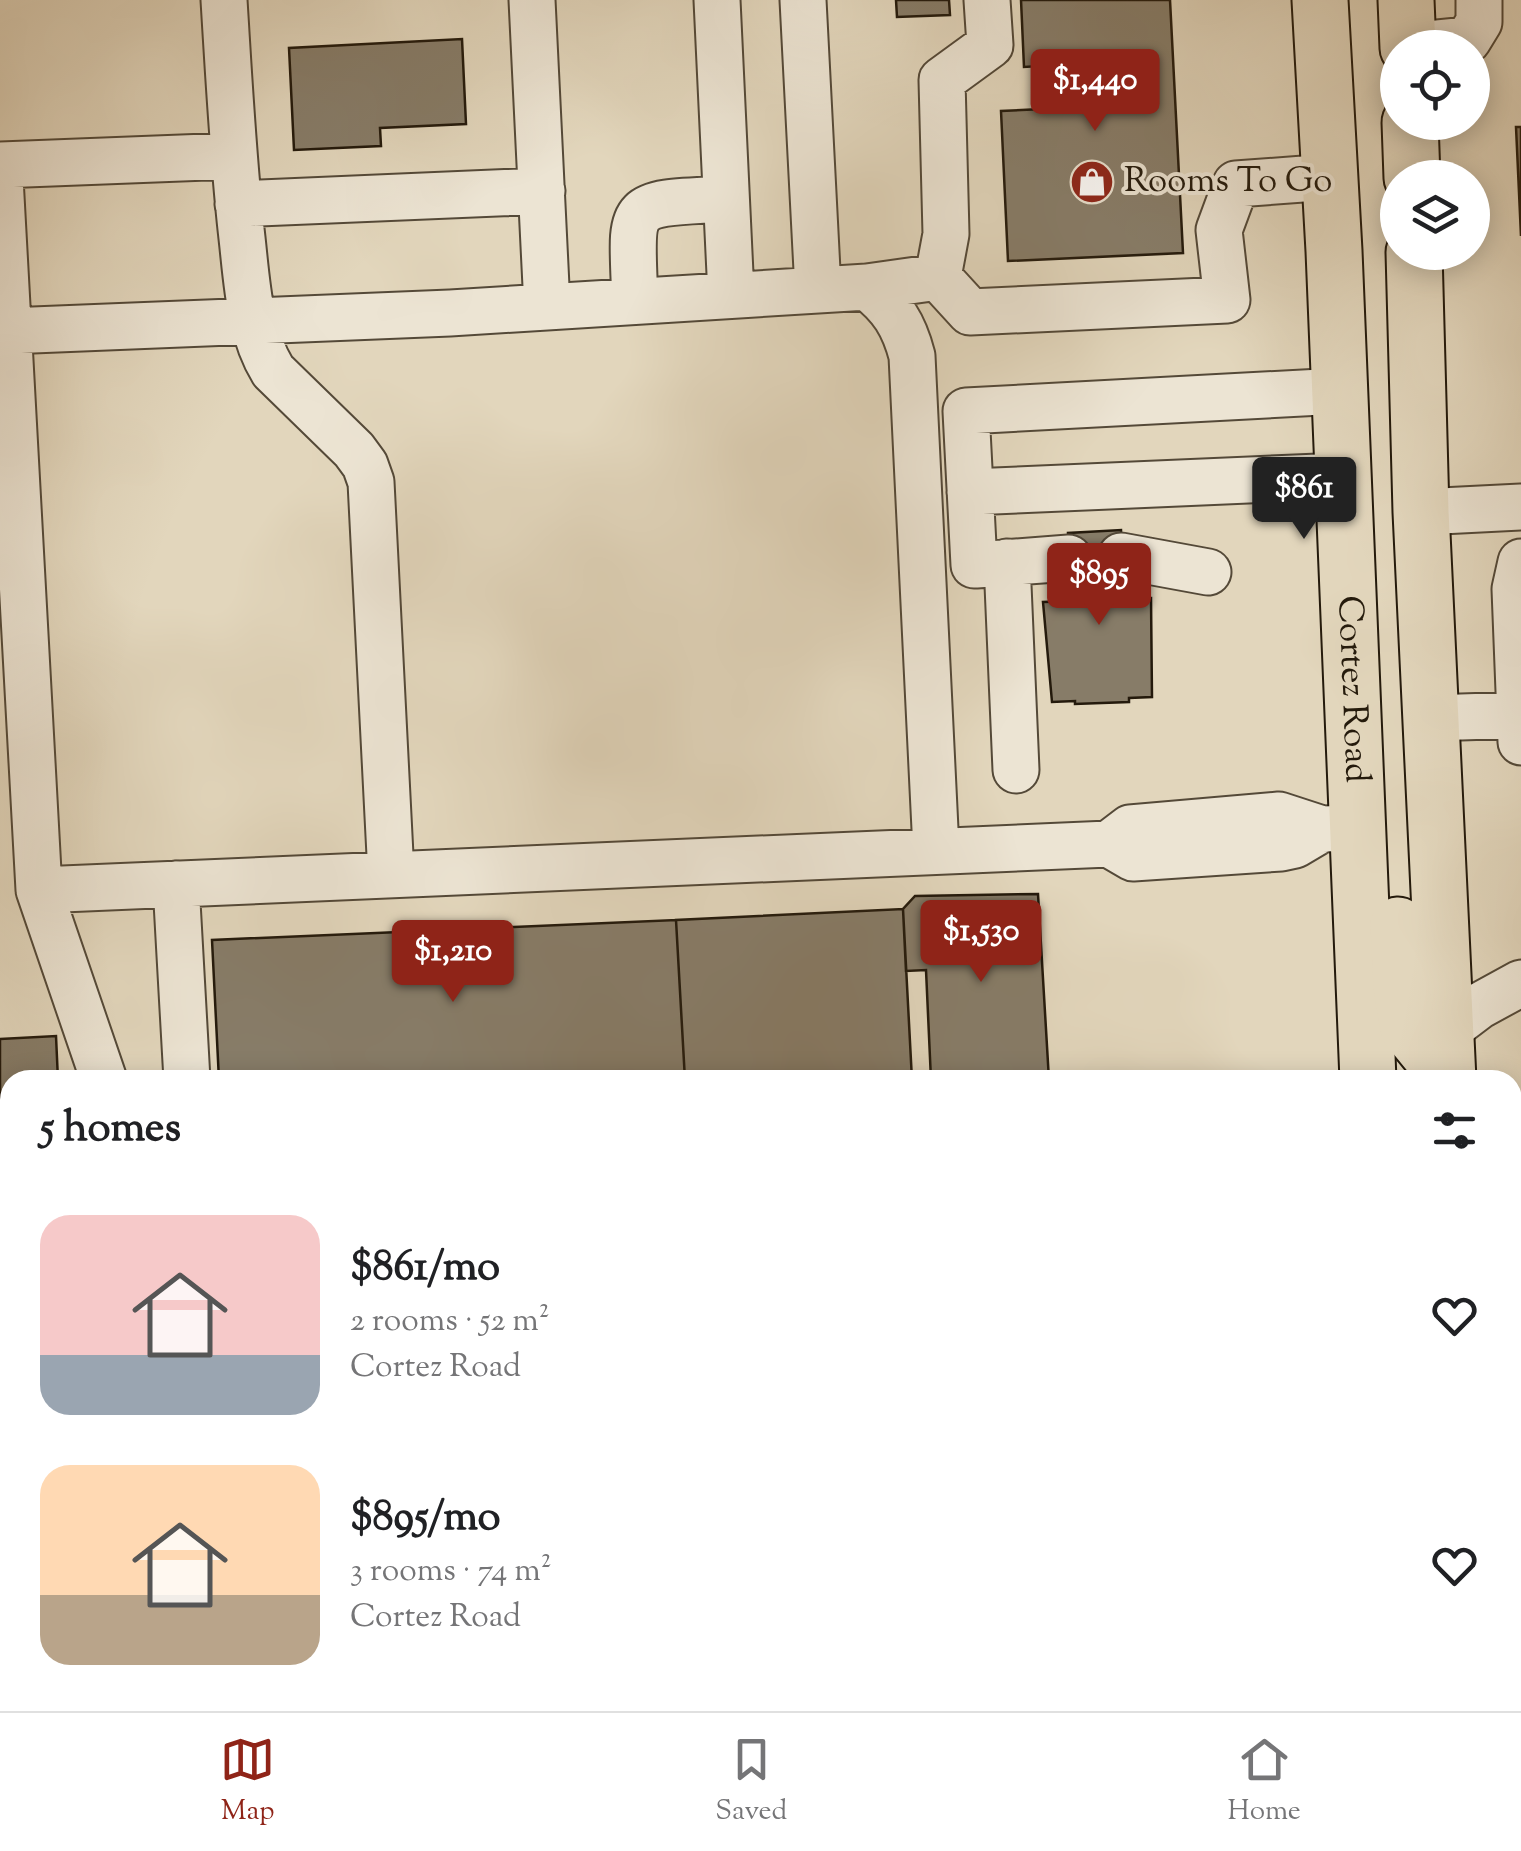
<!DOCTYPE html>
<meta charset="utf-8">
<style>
:root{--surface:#fff;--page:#f2f2f2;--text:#202124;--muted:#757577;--line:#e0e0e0;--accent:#8f2418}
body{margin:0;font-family:"Sorts Mill Goudy",serif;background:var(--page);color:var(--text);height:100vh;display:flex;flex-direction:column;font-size:38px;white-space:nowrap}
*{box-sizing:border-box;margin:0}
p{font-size:32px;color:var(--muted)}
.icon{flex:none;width:55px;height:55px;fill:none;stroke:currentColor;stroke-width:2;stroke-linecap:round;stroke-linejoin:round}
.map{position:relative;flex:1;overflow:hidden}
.panel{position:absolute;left:0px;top:1070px;width:1522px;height:642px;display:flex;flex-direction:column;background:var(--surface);border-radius:30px 30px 0 0;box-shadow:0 5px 25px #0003}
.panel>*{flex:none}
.controls{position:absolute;left:1380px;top:30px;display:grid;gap:20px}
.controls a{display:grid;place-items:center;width:110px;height:110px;border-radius:50%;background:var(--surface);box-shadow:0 5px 25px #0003;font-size:50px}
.price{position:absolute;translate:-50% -85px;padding:0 22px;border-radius:10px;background:var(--accent);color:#fff;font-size:32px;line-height:65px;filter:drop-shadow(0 2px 5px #0008)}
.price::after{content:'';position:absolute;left:50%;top:60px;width:30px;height:22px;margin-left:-15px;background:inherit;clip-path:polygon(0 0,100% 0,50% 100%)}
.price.selected{background:#222;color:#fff}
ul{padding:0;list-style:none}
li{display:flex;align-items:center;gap:30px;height:250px;padding:0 40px}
li span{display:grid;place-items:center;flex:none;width:280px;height:200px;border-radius:30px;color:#555}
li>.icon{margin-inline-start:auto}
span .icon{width:120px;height:120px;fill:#fffc;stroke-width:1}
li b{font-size:42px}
h2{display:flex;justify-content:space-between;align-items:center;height:120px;padding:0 40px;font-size:42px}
.tab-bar{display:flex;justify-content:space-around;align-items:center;height:140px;border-top:2px solid var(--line);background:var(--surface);font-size:28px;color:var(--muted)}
.tab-bar a{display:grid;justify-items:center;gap:5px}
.tab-bar .selected{color:var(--accent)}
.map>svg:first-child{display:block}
.building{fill:#877c68;stroke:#241a0c;stroke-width:2.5}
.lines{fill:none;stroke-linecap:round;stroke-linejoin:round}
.minor-casing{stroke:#544938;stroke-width:49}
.major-casing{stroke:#241a0c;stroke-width:59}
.minor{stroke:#ece4d3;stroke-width:45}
.major{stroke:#e2d6bc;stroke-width:55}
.labels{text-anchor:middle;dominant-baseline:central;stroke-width:8;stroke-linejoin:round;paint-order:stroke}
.poi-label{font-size:35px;fill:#241a0c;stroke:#ece4d3;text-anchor:start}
.street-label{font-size:35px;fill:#241a0c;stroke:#ece4d3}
</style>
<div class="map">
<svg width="1521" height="1711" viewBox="0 0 1521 1711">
<rect width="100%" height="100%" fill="#e2d6bc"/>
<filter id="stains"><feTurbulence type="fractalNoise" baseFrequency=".002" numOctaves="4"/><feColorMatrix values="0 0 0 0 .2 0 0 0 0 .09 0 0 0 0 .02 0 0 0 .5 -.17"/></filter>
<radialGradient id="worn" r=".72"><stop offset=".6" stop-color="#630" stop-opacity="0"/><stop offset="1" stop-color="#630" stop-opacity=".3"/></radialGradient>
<path class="building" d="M896 0H949L950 15 897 17Z
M1021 0H1170L1183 253 1008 261 1001 111 1042 109 1040 66 1024 67Z
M462 39 466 124 380 128 381 146 294 150 289 48Z
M1516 127H1521V236Z
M1121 530 1124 599 1151 598 1152 697 1129 698V702L1075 704V701L1052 702 1043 602 1071 601 1068 533Z
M1038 894 1049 1080H931L926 970 906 971 903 909 915 896Z
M903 909 912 1080H685L676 920Z
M676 920 685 1080H219L212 940Z
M56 1036 58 1080H10V1166H0V1039Z
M1155 1702H1232V1711H1156Z"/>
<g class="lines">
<g class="minor-casing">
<path id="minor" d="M224 0C229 80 233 159 242 238 247 283 249 332 273 371L354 450 365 465 371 482 391 875
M532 0 547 307
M717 0 731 295
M803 0 818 290
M1408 46 1468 40 1479 22V0
M0 165 233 156
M0 178 39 890 1109 844
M238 204 542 191
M938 277 946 234 942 80 990 45 987 0
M867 287 938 277 970 312 1227 300 1219 230 1236 184 1330 177
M635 301C631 200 624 204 726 199
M8 331 450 313 867 287C892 306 904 325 912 356L936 850
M970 492 1343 476
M1421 512 1521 507
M1121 556 1208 572
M1007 562 1016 770
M1521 562 1515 589 1521 742
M974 565 966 411 1340 391
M976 565 1069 558
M1431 718 1521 715
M1322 829 1295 845 1281 848 1133 858 1109 844 1130 828 1279 815 1322 829 1358 828
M176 884 187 1080
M39 890 104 1080
M1446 1031 1479 1006 1521 983
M0 1297 10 1296
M1512 1378H1521
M0 1527 10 1526
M1512 1696 1521 1695
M1123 1702 1124 1711"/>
</g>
<g class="major-casing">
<g id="major">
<path id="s1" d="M1320 0 1334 251 1368 1080"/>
<path d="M1406 0 1408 48"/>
<path d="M1410 122 1412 178"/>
<path d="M1414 252 1421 512 1448 1080"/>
<path d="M1398 925 1401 987 1408 1028 1448 1077"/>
<path d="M1398 1702 1399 1711"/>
<path d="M1440 1702V1711"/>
</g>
</g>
<use href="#minor" class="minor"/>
<use href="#major" class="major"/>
</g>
<defs>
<g id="shop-disc" transform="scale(2.25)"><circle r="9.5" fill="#8f2418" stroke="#ece4d3"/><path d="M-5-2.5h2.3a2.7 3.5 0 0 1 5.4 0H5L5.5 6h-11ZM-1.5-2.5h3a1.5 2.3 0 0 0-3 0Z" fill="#fff"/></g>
</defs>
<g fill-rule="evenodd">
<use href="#shop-disc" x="1092" y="182"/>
</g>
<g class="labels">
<g class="poi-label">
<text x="1124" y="182">Rooms To Go</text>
</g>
<g class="street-label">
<text stroke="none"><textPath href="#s1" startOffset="690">Cortez Road</textPath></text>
</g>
</g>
<rect width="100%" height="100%" filter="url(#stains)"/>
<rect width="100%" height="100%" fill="url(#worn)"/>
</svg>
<div class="controls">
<a><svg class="icon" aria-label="locate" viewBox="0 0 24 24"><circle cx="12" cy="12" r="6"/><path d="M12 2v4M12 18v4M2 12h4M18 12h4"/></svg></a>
<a><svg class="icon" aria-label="layers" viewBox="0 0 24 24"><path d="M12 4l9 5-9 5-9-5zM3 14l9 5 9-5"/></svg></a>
</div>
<b class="price" style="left:1095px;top:134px">$1,440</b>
<b class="price selected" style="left:1304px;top:542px">$861</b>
<b class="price" style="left:1099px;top:628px">$895</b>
<b class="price" style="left:981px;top:985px">$1,530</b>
<b class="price" style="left:453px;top:1005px">$1,210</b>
<section class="panel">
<h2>5 homes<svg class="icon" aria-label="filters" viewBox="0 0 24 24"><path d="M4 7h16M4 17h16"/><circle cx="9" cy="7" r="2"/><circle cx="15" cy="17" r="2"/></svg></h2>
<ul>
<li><span style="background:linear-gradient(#f6c9c9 70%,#9aa5b1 0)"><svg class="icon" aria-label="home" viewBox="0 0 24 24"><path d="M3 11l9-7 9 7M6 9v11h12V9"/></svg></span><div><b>$861/mo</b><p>2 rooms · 52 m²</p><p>Cortez Road</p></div><svg class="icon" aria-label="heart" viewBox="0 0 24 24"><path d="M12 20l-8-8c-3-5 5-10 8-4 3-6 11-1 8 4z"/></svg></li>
<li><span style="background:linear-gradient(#ffd9b3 65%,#b9a48a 0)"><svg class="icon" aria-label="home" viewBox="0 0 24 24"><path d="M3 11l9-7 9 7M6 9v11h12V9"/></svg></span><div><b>$895/mo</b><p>3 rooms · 74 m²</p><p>Cortez Road</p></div><svg class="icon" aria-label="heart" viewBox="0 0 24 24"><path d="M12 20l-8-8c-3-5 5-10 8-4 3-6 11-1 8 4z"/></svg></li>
</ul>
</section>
</div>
<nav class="tab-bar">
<a class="selected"><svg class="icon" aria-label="map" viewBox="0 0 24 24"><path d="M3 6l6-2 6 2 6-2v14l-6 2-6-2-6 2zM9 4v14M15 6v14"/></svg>Map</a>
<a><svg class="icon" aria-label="saved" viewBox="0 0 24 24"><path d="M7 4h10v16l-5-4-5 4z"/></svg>Saved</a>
<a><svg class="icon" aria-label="home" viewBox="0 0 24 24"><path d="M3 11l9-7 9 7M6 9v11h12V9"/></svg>Home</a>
</nav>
